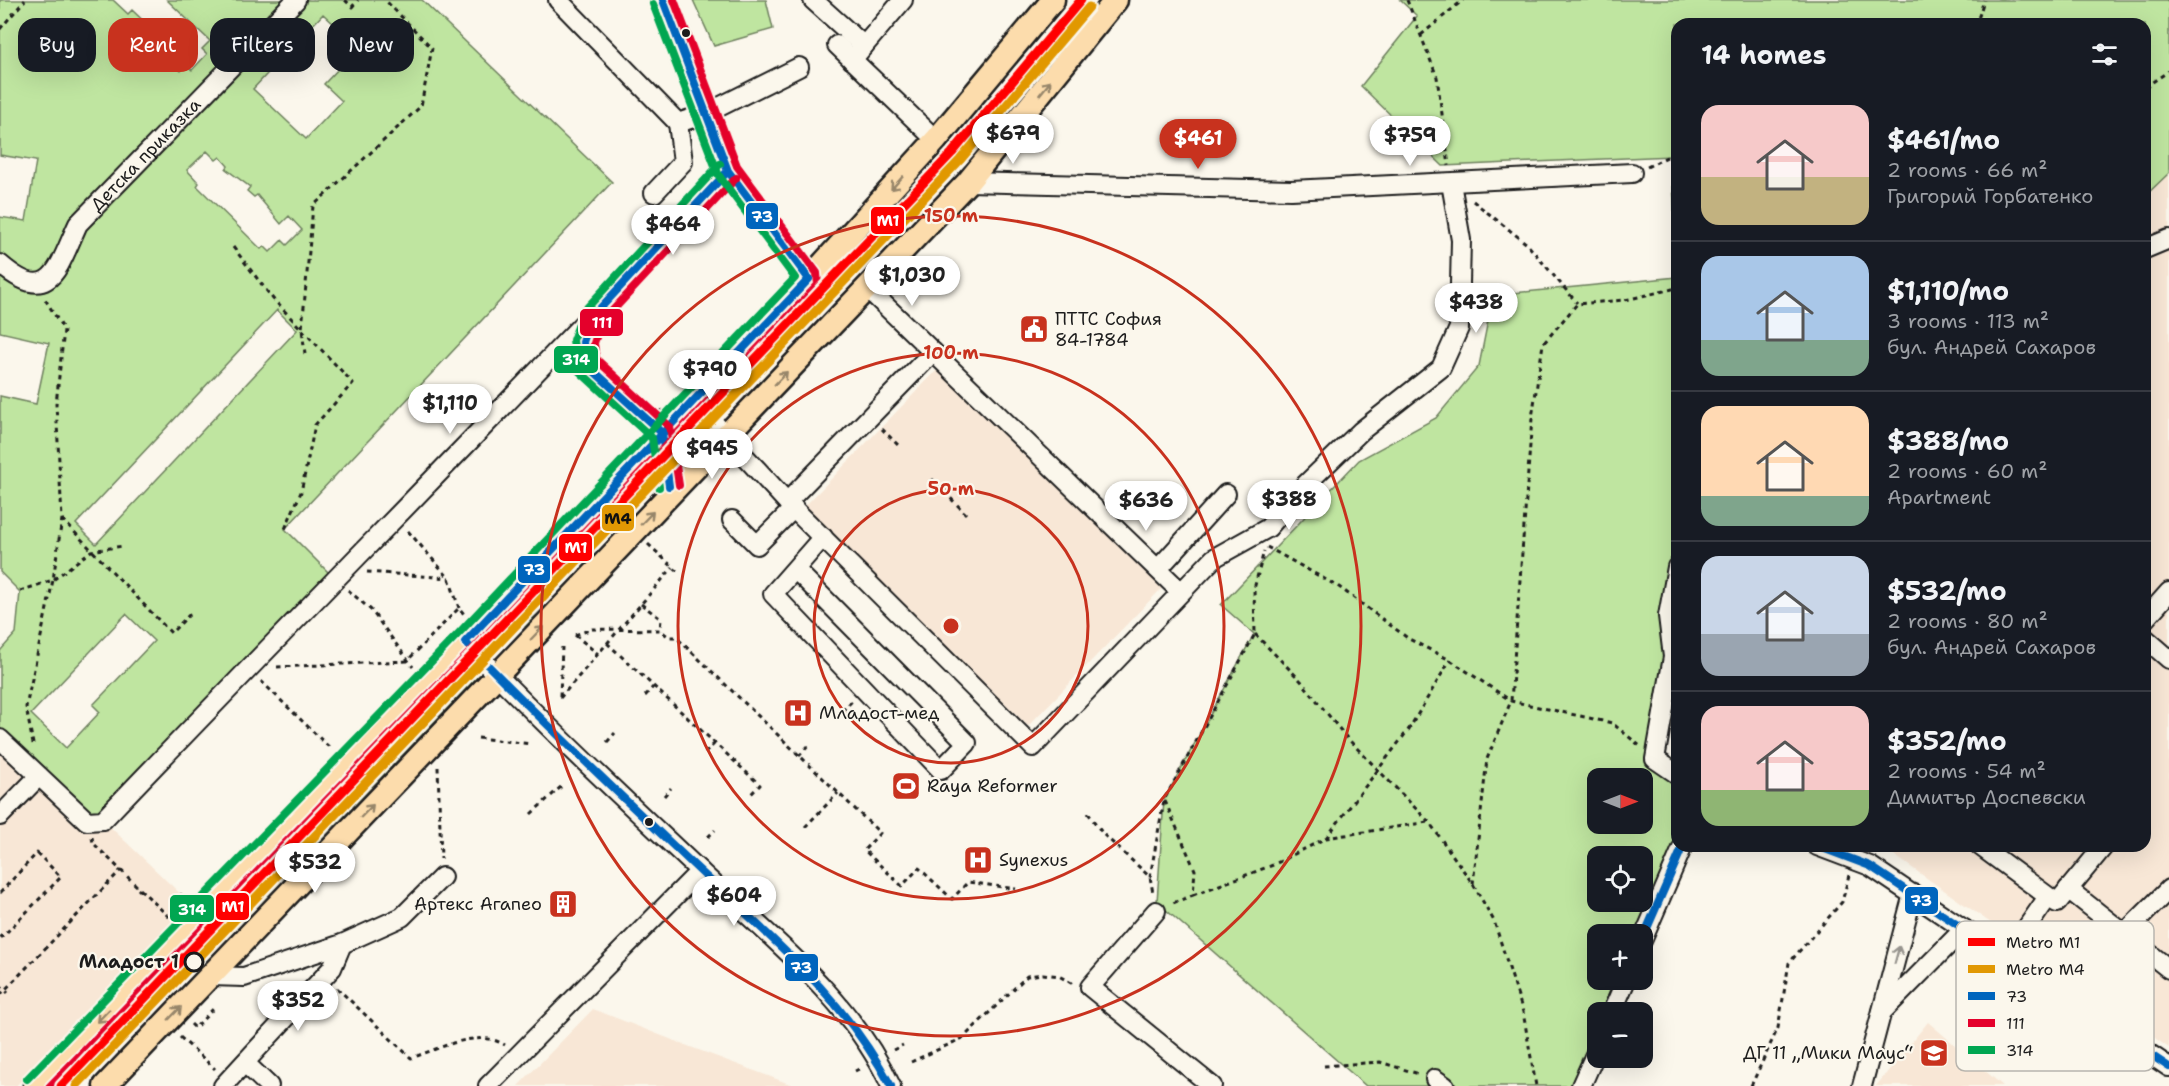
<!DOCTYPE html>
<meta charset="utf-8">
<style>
:root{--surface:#171b24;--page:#20242c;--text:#f1f3f6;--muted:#9ea1a6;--line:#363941;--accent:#c8321e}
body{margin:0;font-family:"Shantell Sans",sans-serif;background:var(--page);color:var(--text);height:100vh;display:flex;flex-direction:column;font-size:22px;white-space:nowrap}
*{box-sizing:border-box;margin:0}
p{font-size:20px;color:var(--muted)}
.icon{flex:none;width:33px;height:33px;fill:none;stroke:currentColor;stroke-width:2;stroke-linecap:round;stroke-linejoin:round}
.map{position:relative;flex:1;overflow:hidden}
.details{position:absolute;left:1671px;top:18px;width:480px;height:834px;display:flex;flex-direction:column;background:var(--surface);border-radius:18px;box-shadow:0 6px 24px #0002}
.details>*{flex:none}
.guide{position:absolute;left:18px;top:18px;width:570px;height:54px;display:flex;gap:12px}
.needle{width:39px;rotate:90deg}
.tools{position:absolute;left:1587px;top:768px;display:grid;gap:12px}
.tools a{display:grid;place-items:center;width:66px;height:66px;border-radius:12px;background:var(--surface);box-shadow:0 6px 24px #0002;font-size:30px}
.price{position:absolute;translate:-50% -51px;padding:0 14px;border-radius:21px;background:#fff;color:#222;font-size:20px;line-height:39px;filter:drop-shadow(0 2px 3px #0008)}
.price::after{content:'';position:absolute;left:50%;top:36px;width:18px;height:14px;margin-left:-9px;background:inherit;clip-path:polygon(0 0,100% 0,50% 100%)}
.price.current{background:var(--accent);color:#fff}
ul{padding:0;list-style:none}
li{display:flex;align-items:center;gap:18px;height:150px;padding:0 30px}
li+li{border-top:2px solid var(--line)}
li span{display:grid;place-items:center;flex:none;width:168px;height:120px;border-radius:18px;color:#555}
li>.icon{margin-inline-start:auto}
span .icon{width:72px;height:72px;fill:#fffc;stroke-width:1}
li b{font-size:26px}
h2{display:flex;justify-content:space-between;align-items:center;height:72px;padding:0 30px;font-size:26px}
.pill{padding:0 21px;border-radius:18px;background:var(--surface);box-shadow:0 6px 24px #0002;font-size:21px;line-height:54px}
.pill.current{background:var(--accent);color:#fff}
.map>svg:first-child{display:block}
.built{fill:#f8e7d6}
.green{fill:#bfe5a0;stroke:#6e805e;stroke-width:1.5;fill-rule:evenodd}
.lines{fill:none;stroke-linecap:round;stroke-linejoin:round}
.minor-casing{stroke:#1c1c1c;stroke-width:22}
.major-casing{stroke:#1c1c1c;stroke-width:27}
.path{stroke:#1c1c1c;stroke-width:3;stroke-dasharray:4.5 4.5;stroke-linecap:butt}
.minor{stroke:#fbf7ec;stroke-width:18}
.major{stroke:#fcdcac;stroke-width:22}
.bus-1-casing{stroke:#fbf7ec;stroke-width:12}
.bus-2-casing{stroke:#fbf7ec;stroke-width:12}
.bus-3-casing{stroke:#fbf7ec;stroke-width:12}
.bus-1{stroke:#0065bd;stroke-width:8}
.bus-2{stroke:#e4002b;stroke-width:8}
.bus-3{stroke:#00a651;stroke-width:8}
.metro-1-casing{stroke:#fbf7ec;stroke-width:14}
.metro-2-casing{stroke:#fbf7ec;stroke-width:14}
.metro-1{stroke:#f00;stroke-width:9}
.metro-2{stroke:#e19803;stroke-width:9}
.oneway{stroke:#97866b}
.oneway2{stroke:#97948e}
.ring{fill:none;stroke:#c8321e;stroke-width:3}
.bus-dot{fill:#1c1c1c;stroke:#fbf7ec;stroke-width:2}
.stop-dot{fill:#fbf7ec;stroke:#1c1c1c;stroke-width:3}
.labels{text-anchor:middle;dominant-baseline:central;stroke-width:4.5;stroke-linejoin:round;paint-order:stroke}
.street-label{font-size:18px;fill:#1c1c1c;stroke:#fbf7ec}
.poi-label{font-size:18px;fill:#1c1c1c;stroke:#fbf7ec;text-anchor:start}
.stop-label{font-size:18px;font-weight:bold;fill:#1c1c1c;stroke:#fbf7ec;text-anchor:end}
.key{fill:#fbf7ec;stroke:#b8b5ae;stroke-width:1.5}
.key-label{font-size:16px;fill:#1c1c1c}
.centre{fill:#c8321e;stroke:#fbf7ec;stroke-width:3}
.ring-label{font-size:18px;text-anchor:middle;font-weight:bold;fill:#c8321e;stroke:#fbf7ec;stroke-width:4.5;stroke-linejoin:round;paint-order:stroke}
.line-badge{stroke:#fbf7ec;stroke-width:2}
.badge-label{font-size:16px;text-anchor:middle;font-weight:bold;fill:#fff}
.pale-badge-label{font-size:16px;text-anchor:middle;font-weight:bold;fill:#111}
</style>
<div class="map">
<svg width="2169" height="1086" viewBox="0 0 2169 1086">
<rect width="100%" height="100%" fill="#fbf7ec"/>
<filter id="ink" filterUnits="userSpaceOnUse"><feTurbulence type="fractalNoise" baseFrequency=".0167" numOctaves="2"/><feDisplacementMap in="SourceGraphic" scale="12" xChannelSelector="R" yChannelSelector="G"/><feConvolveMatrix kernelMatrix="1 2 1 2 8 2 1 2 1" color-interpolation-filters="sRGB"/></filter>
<g filter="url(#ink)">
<path class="built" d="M2169 173V1048L1881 846H2145V196Z
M938 369 1162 588 1028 726 804 507Z
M0 739 103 820 191 904 16 1086H0Z
M593 1009 688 1046 795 1086H518Z
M1928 1022 2003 1086H1876Z"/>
<path class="green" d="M0 0H113L128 14 132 10 152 29 145 37 181 71 186 65 192 70 207 54 202 49 210 41 167 0H422L612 182 285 529 335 579 104 820 87 821 0 739V651L16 633 20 592 0 572V396L36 404 49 343 0 332V217L26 221 36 161 0 155ZM323 14 359 47 324 84 342 101 306 139 253 89ZM207 151 216 160 220 157 228 166 226 169 250 187 247 191 254 197 257 195 281 224 289 216 302 230 287 245 282 240 270 252 264 246 261 249 197 186 199 183 187 170ZM277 310 297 330 96 544 76 524ZM126 614 154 641 93 705 100 712 66 748 31 714Z
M693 0H766L773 29 714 46Z
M1400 0H2169V173L2145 196V24H1677V567L1655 758 1677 774V846L1642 934H1598V980H1626L1613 1012H1598L1597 1048 1582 1086H1445L1435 1079 1429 1086H1366L1157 902 1164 800 1254 634 1221 605 1359 460 1436 418 1479 366 1493 295 1677 277 1672 156 1443 166 1361 86 1417 16ZM1598 778H1642V824H1598ZM1598 856H1642V902H1598Z
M690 423 712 432 686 459 680 460 677 456 674 426Z
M657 452 658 463 650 483 588 550 526 626 515 628 509 620 513 613 617 491Z
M469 672 478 673V676L83 1086H48L436 683 455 674Z"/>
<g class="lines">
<g class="minor-casing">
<g id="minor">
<path d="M558 0 678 123 705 114 799 67"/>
<path d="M663 0 728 171 809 279"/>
<path d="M813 0 864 46"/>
<path d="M837 45 936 140"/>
<path d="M852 60 903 0"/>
<path d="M968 182 1291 190 1632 173"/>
<path d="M654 193 683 162 678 123"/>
<path d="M2145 249 2169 239"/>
<path id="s1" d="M0 264C51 308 58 267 78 224L296 0"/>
<path d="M867 288 1181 592"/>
<path d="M590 320 583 342 586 364 662 433 669 472V496"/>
<path d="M649 422 694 415 715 424 787 502 1033 747 1214 558 1268 528 1304 486 1361 431 1441 368 1459 328 1461 240 1451 183"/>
<path d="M787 502 933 352"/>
<path d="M732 520 757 545 794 508"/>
<path d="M1677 567 1668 616 1673 657 1655 759 1677 774"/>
<path d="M795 569 967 743 941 770 773 594 823 537"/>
<path d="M1158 569 1226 494"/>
<path d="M2145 619 2169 592"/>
<path d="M2145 638 2169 659"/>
<path d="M465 642C541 722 622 797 702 873 771 938 851 999 891 1086"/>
<path d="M0 739 87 821 103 820C311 602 523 390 728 171"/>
<path d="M0 816 39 776"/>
<path d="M1817 846 1870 866 2169 1067"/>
<path d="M1980 846 2057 903 2104 846"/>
<path d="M2068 889 2169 969"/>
<path d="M1156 911 1090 987 1212 1086"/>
<path d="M2023 933 2048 897"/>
<path d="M2125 933 2169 889"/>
<path d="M1642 941 1683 846"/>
<path d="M210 976 244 977 342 944 402 917 442 877"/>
<path d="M1612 1012 1626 980"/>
<path d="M1882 1012 1964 929"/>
<path d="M245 1063 269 1086"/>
<path d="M1435 1079 1445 1086"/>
<path d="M223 1086 332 968 342 944"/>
<path d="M488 1086 700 871"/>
<path d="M1581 1086 1598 1048"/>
<path d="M1862 1086 1913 894"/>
</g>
</g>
<g class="major-casing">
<path id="major" d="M35 1086 465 642 809 279 936 140 1053 0
M105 1086 968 182 1116 0"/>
</g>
<path class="path" d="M345 0 352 7 358 0
M1407 0 1437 77 1449 166
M2168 0 2169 2
M1972 24 1979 16 1984 0
M0 29 25 0
M1421 35 1463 0
M2145 87 2169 71
M1647 167 1677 152
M1473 201 1527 244 1577 303
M233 247 273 299 353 383 315 425 301 492 285 529
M305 354 302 329 313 206 421 106 432 48 385 0
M882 429 900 447
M932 479 966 514
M62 519 171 633 191 613
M408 531 449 578 459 608
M648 544 677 571
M1267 547 1339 587 1409 639 1450 660 1511 701 1612 723 1640 746
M367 572 449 578
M348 590 371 610 413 667
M20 591 53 580 91 551 123 546
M641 604 661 619 660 630
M1255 634 1301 681 1346 737 1429 822 1473 884 1494 921 1523 1012 1536 1086
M575 635 592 629 660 630 669 637H676L880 833 864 850 902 886 919 868 952 899 968 882 1016 889
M575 635 598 654
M607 643 760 785 749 796
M277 667 407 661 459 608 464 614
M261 681 332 750
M560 696 562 647
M645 696 653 687
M560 698 673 567
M842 711 852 701
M478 738 531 744
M607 742 615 733
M33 744 26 707 53 580 62 519 56 404 64 330 45 299
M705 753 714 744
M799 756 811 743
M438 767 441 859
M664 796 671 788
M1165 801 1195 870 1193 895 1173 903
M1088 813 1103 834 1150 877 1153 893
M531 814 563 785
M805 827 838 793
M92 837 93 843 140 889 138 891
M708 837 715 830
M1326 838 1409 729 1450 660
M1150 877 1164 800 1255 634 1254 589 1264 551
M1473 884 1487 759 1511 701 1532 418 1543 344 1577 304 1625 300 1677 288
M140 889 171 919
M0 893 37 853 61 877 2 937 0 935
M180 894 188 901
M1193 895 1273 865 1326 838 1428 822
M0 985 8 993
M337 988 411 1058C439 1049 477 1028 505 1045
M0 995 121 870
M191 1024 195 1028 215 1007
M180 1037 215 1069
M893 1050 903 1045
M911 1062 963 1038 1027 976 1043 974 1059 976 1073 984
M1324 1066 1380 1062 1419 1074
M855 1071 859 1069
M1751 1086 1778 1028 1789 963 1842 902 1849 875"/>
<use href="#minor" class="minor"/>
<use href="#major" class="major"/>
<g class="bus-1-casing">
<path id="bus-1" d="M663 0 728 171 809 279 465 642C541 720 620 795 699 870 772 939 843 996 891 1086
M669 486 662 433 586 364 583 342 592 317 728 171
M1817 846 1870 866 2169 1067
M1642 940 1683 846"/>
</g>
<g class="bus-2-casing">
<path id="bus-2" d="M679 485 670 427 596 359 594 343 601 323 736 178
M50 1086 473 649 818 285 817 273 737 166 674 0"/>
</g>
<g class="bus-3-casing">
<path id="bus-3" d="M659 487 652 438 577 369 573 340 584 311 720 164
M27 1079 457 635 795 278 719 176 653 4"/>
</g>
<use href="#bus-1" class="bus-1"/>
<use href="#bus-2" class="bus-2"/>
<use href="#bus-3" class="bus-3"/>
<g class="metro-1-casing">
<path id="metro-1" d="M61 1086 952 153 1081 0"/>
</g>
<g class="metro-2-casing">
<path id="metro-2" d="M76 1086 960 160 1089 7"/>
</g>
<use href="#metro-1" class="metro-1"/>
<use href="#metro-2" class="metro-2"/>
</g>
<defs><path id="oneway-shaft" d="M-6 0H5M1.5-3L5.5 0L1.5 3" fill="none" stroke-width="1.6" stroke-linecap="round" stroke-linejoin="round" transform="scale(1.5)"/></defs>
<g class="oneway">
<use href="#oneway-shaft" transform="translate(1045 88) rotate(-51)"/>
<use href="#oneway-shaft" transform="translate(897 183) rotate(132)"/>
<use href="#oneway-shaft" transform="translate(781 378) rotate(-46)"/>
<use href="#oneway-shaft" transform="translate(647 518) rotate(-46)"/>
<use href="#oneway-shaft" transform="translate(537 633) rotate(-46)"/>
<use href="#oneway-shaft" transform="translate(367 811) rotate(-46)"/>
<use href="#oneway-shaft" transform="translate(175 1013) rotate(-46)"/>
<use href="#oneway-shaft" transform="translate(103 1016) rotate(134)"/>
</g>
<use class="oneway2" href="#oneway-shaft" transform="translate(1897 955) rotate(-75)"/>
</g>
<g class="ring">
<circle cx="951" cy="626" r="137"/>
<circle cx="951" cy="626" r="273"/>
<circle cx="951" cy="626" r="410"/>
</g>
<defs>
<g id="civic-square" transform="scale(1.5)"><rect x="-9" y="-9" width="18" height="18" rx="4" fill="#c8321e" stroke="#fbf7ec"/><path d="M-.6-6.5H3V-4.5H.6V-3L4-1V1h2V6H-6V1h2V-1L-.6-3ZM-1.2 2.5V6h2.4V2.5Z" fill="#fff"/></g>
<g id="hospital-square" transform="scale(1.5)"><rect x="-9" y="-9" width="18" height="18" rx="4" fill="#c8321e" stroke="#fbf7ec"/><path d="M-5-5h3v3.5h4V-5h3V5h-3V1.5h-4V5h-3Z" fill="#fff"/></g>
<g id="stadium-square" transform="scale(1.5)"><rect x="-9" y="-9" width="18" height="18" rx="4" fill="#c8321e" stroke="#fbf7ec"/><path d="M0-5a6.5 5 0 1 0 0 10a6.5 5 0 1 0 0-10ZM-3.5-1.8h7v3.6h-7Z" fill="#fff"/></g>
<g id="building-square" transform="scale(1.5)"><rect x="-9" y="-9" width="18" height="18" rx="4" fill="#c8321e" stroke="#fbf7ec"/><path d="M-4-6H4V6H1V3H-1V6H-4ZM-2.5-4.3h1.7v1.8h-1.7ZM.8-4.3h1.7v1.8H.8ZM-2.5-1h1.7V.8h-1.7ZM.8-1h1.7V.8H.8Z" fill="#fff"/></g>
<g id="school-square" transform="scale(1.5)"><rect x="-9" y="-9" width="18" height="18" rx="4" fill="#c8321e" stroke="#fbf7ec"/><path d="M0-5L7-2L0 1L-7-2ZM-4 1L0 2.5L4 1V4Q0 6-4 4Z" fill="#fff"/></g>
</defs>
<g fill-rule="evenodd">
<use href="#civic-square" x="1034" y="329"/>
<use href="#hospital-square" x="798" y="713"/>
<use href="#stadium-square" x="906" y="786"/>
<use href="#hospital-square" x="978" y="860"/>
<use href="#building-square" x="563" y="904"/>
<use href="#school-square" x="1934" y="1053"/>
</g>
<g class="bus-dot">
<circle cx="686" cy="33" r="5"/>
<circle cx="649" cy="822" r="5"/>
</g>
<circle class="stop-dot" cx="194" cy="962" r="9"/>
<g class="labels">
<g class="street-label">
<text stroke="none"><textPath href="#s1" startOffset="214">Детска приказка</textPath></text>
</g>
<g class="poi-label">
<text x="1055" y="319">ПТТС София<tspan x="1055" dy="21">84-1784</tspan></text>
<text x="819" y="713">Младост-мед</text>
<text x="927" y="786">Raya Reformer</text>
<text x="999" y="860">Synexus</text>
<text x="542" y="904" text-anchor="end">Артекс Агапео</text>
<text x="1913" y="1053" text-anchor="end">ДГ 11 „Мики Маус“</text>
</g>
<g class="stop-label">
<text x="179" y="962">Младост 1</text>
</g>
</g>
<rect x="1956" y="921" width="198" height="150" rx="9" class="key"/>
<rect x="1968" y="938" width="27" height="8" fill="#f00"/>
<rect x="1968" y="965" width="27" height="8" fill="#e19803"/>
<rect x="1968" y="992" width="27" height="8" fill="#0065bd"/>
<rect x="1968" y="1019" width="27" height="8" fill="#e4002b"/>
<rect x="1968" y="1046" width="27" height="8" fill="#00a651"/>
<g class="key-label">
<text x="2006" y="948">Metro M1</text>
<text x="2006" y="975">Metro M4</text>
<text x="2006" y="1002">73</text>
<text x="2006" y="1029">111</text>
<text x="2006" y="1056">314</text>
</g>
<circle cx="951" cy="626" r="9" class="centre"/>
<g class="ring-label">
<text x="951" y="222">150 m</text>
<text x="951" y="359">100 m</text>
<text x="951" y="495">50 m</text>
</g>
<g class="line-badge">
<rect x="745" y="202" width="34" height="28" rx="6" fill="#0065bd"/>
<rect x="870" y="206" width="35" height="29" rx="6" fill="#f00"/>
<rect x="579" y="308" width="45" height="29" rx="6" fill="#e4002b"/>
<rect x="553" y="345" width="46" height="29" rx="6" fill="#00a651"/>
<rect x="601" y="504" width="34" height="28" rx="6" fill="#e19803"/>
<rect x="558" y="533" width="35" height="29" rx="6" fill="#f00"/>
<rect x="517" y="555" width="34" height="29" rx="6" fill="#0065bd"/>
<rect x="1904" y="886" width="35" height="29" rx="6" fill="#0065bd"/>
<rect x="215" y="892" width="35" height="29" rx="6" fill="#f00"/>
<rect x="169" y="894" width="46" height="29" rx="6" fill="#00a651"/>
<rect x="784" y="953" width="35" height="29" rx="6" fill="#0065bd"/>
</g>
<g class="badge-label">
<text x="762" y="222">73</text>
<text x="888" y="226">M1</text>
<text x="602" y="328">111</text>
<text x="576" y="365">314</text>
<text x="576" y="553">M1</text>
<text x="534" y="575">73</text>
<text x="1921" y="906">73</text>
<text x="233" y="912">M1</text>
<text x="192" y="915">314</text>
<text x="801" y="973">73</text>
</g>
<g class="pale-badge-label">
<text x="618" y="524">M4</text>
</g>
</svg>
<div class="tools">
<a><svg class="needle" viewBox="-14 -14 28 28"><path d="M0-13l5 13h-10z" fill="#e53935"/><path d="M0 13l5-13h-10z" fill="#9ea1a6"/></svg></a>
<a><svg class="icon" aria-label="locate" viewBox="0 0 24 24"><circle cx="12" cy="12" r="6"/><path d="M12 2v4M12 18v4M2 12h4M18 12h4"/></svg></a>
<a>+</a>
<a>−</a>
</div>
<b class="price" style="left:1013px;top:165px">$679</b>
<b class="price" style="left:1410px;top:167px">$759</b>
<b class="price current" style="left:1198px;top:170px">$461</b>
<b class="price" style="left:673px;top:256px">$464</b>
<b class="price" style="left:912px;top:307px">$1,030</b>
<b class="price" style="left:1476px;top:334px">$438</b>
<b class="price" style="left:710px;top:401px">$790</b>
<b class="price" style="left:450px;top:435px">$1,110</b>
<b class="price" style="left:712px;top:480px">$945</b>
<b class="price" style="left:1289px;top:531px">$388</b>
<b class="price" style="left:1146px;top:532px">$636</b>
<b class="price" style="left:315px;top:894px">$532</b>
<b class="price" style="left:734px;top:927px">$604</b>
<b class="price" style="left:298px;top:1032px">$352</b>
<div class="guide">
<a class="pill">Buy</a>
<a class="pill current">Rent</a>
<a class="pill">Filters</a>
<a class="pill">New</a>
</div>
<section class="details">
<h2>14 homes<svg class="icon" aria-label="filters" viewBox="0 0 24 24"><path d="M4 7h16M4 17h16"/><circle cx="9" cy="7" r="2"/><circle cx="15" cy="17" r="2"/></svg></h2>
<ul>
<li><span style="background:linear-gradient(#f6c9c9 60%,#c2b280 0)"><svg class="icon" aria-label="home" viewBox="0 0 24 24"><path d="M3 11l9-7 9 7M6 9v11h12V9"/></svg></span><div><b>$461/mo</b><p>2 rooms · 66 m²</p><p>Григорий Горбатенко</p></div></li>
<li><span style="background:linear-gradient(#a9c7e8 70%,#7fa58c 0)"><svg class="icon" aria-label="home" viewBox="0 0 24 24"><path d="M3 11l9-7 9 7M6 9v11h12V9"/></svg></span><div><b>$1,110/mo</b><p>3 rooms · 113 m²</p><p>бул. Андрей Сахаров</p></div></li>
<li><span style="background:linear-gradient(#ffd9b3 75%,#7fa58c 0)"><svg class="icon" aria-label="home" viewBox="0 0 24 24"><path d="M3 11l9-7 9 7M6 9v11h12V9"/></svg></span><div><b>$388/mo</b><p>2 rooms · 60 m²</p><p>Apartment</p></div></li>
<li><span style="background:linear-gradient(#c9d6e8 65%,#9aa5b1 0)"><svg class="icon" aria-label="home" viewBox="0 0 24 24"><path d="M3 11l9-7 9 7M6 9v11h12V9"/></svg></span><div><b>$532/mo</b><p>2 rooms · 80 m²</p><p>бул. Андрей Сахаров</p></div></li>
<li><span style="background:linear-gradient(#f6c9c9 70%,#8fb573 0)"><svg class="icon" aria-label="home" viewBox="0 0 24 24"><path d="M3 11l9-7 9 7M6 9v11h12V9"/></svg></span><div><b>$352/mo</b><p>2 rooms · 54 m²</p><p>Димитър Доспевски</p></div></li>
</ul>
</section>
</div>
